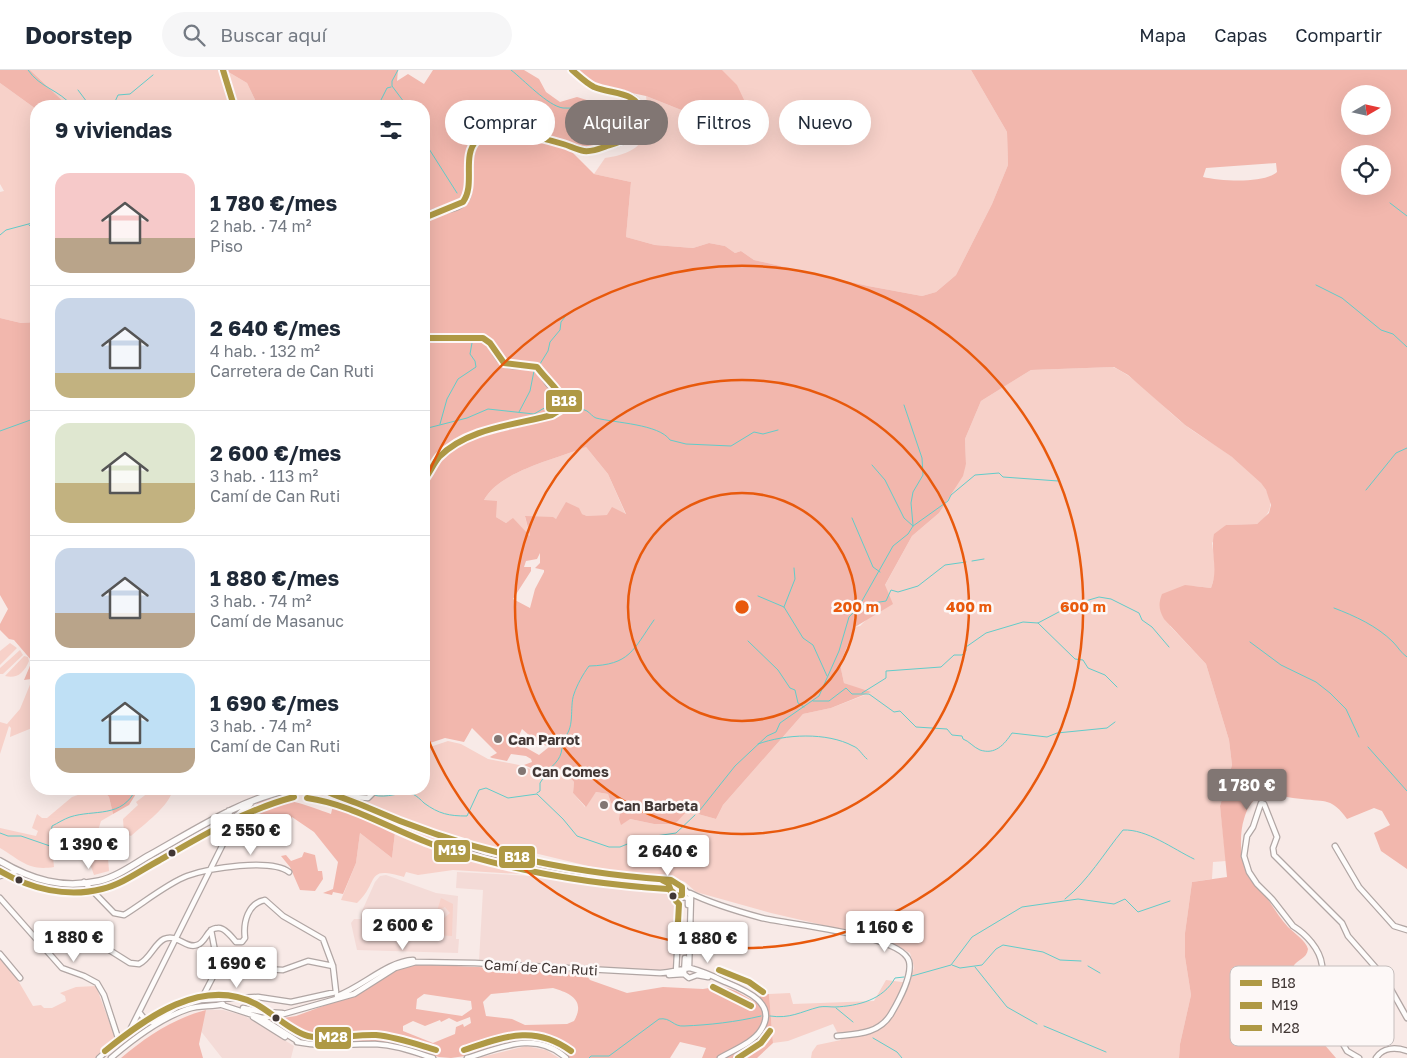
<!DOCTYPE html>
<html lang="es">
<meta charset="utf-8">
<style>
:root{--surface:#fff;--page:#f6f6f7;--text:#1f2937;--muted:#747a83;--line:#e0e1e3;--accent:#817673}
body{margin:0;font-family:"Golos Text",sans-serif;background:var(--page);color:var(--text);height:100vh;display:flex;flex-direction:column;font-size:19px;white-space:nowrap}
*{box-sizing:border-box;margin:0}
p{font-size:16px;color:var(--muted)}
.icon{flex:none;width:28px;height:28px;fill:none;stroke:currentColor;stroke-width:2;stroke-linecap:round;stroke-linejoin:round}
.map{position:relative;flex:1;overflow:hidden}
.sheet{position:absolute;left:30px;top:30px;width:400px;height:695px;display:flex;flex-direction:column;background:var(--surface);border-radius:20px;box-shadow:0 5px 20px #0002}
.sheet>*{flex:none}
.top-card{position:absolute;left:445px;top:30px;width:475px;height:45px;display:flex;gap:10px}
.needle{width:32px;rotate:81deg}
.fabs{position:absolute;left:1341px;top:15px;display:grid;gap:10px}
.fabs a{display:grid;place-items:center;width:50px;height:50px;border-radius:50%;background:var(--surface);box-shadow:0 5px 20px #0002;font-size:25px}
.price{position:absolute;translate:-50% -42px;padding:0 11px;border-radius:5px;background:#fff;color:#222;font-size:16px;line-height:32px;filter:drop-shadow(0 1px 2px #0008)}
.price::after{content:'';position:absolute;left:50%;top:30px;width:15px;height:11px;margin-left:-8px;background:inherit;clip-path:polygon(0 0,100% 0,50% 100%)}
.price.current{background:var(--accent);color:#fff}
ul{padding:0;list-style:none}
li{display:flex;align-items:center;gap:15px;height:125px;padding:0 25px}
li+li{border-top:1px solid var(--line)}
li span{display:grid;place-items:center;flex:none;width:140px;height:100px;border-radius:15px;color:#555}
li>.icon{margin-inline-start:auto}
span .icon{width:60px;height:60px;fill:#fffc;stroke-width:1}
li b{font-size:21px}
h2{display:flex;justify-content:space-between;align-items:center;height:60px;padding:0 25px;font-size:21px}
.chip{padding:0 18px;border-radius:22px;background:var(--surface);box-shadow:0 5px 20px #0002;font-size:18px;line-height:45px}
.chip.current{background:var(--accent);color:#fff}
header{display:flex;align-items:center;gap:30px;box-sizing:border-box;height:70px;padding:0 25px;background:var(--surface);border-bottom:1px solid var(--line)}
header strong{font-size:24px}
nav{display:flex;gap:28px;margin-inline-start:auto;font-size:18px}
.search{width:350px;height:45px;background:var(--page);display:flex;align-items:center;gap:12px;box-sizing:border-box;padding:0 18px;border-radius:28px;color:var(--muted);font-size:19px}
.map>svg:first-child{display:block}
.built{fill:#f4dbd7}
.green{fill:#f7d1c9}
.forest{fill:#f2b7ad;fill-rule:evenodd}
.water{fill:#62ccc9}
.lines{fill:none;stroke-linecap:round;stroke-linejoin:round}
.stream{stroke:#62ccc9;stroke-width:1}
.minor-casing{stroke:#b1a6a4;stroke-width:7}
.tertiary-casing{stroke:#b1a6a4;stroke-width:8}
.minor{stroke:#fefcfb;stroke-width:4.5}
.tertiary{stroke:#fefcfb;stroke-width:5.5}
.bus-1-casing{stroke:#fdf8f7;stroke-width:10}
.bus-2-casing{stroke:#fdf8f7;stroke-width:10}
.bus-3-casing{stroke:#fdf8f7;stroke-width:10}
.bus-1{stroke:#af9945;stroke-width:6}
.bus-2{stroke:#af9945;stroke-width:6}
.bus-3{stroke:#af9945;stroke-width:6}
.ring{fill:none;stroke:#e8590c;stroke-width:2.5}
.poi-dot{fill:#817673;stroke:#fdf8f7;stroke-width:2}
.bus-dot{fill:#413735;stroke:#fdf8f7;stroke-width:2}
.labels{text-anchor:middle;dominant-baseline:central;stroke-width:5;stroke-linejoin:round;paint-order:stroke}
.poi-label{font-size:14px;font-weight:bold;fill:#413735;stroke:#fdf8f7;text-anchor:start}
.street-label{font-size:14px;fill:#413735;stroke:#fdf8f7}
.key{fill:#fdf8f7;stroke:#c5bebd;stroke-width:1}
.key-label{font-size:14px;fill:#413735}
.centre{fill:#e8590c;stroke:#fdf8f7;stroke-width:2.5}
.ring-label{font-size:15px;text-anchor:middle;font-weight:bold;fill:#e8590c;stroke:#fdf8f7;stroke-width:5;stroke-linejoin:round;paint-order:stroke}
.line-badge{stroke:#fdf8f7;stroke-width:2}
.badge-label{font-size:14px;text-anchor:middle;font-weight:bold;fill:#fff}
</style>
<header>
<strong>Doorstep</strong>
<div class="search"><svg class="icon" aria-label="search" viewBox="0 0 24 24"><circle cx="10" cy="10" r="6"/><path d="M15 15l6 6"/></svg>Buscar aquí</div>
<nav><a>Mapa</a><a>Capas</a><a>Compartir</a></nav>
</header>
<div class="map">
<svg width="1407" height="988" viewBox="0 0 1407 988">
<rect width="100%" height="100%" fill="#f8eae7"/>
<path class="built" d="M457 802 665 813 667 815 668 826 677 829 673 901 504 895 479 891 483 820 456 818Z
M386 805 436 823 458 826 456 869H459L458 883 357 880 351 853 354 849H361L362 841 375 812 380 806Z
M206 940H223L245 946 294 976 291 988H222L200 960Z"/>
<path class="green" d="M30 0H225L247 13 258 36H68Z
M722 0H971L1007 62 1008 95 992 134 956 205 936 222 922 226 868 216 754 190 741 181 735 183 725 176 709 173 693 178 655 175 626 167 631 112 594 104 605 88C646 82 651 65 646 26L699 47 726 31Z
M0 13 36 39V252L21 253 0 248V122L4 121 0 114Z
M1113 297C1141 310 1161 336 1185 355 1207 372 1255 396 1267 422 1274 437 1269 445 1257 454L1226 455 1212 473 1216 502 1211 518 1194 516 1170 556 1206 594 1229 670 1232 695 1220 736 1226 791 1213 792 1212 809 1192 812 1185 863V887L1191 925 1180 974 1179 988H811L812 982 817 975 841 970 833 954 788 971 773 973 769 924 790 923 793 934 874 931 886 910 910 913 914 897 910 883 887 870 771 843 696 822 685 812 669 806 613 802 522 780 511 786 442 765 349 728 366 731 378 721C387 729 412 719 424 719V679L448 671 461 674 488 689 519 695 544 704 567 699V704L574 712 573 723 585 737 596 722 608 724 611 733 620 740 619 749H630L654 754 687 741 716 749 723 735 803 644 831 638 870 623 844 613 840 594C846 582 848 569 855 557L860 556 866 550 912 466 939 443 966 394 965 369 981 331 1031 300Z
M586 377 608 404 626 445 587 446 582 444 555 449 525 447 530 466 513 449 506 453 496 447 484 430C500 401 556 389 586 377Z
M10 573 17 578 0 595V581Z
M20 580 23 585 3 604H0V598Z
M24 586 28 587 29 591C24 603 17 609 5 606Z
M36 600V660L33 661 32 658 10 667 11 658 9 656 0 684V652L7 654 20 639Z
M95 719H102L109 727 113 744 101 751 97 764 104 777 114 773 116 769 119 776 108 788 109 801 94 805 83 775 64 776 68 786 66 790 59 787H53L54 797C28 801 22 791 0 778V758L36 766 38 761 32 758 37 744 42 748H47L72 727Z
M153 719H173C169 737 144 754 131 766L124 763 123 749 138 735 136 732Z
M336 719H375L370 727 364 728Z
M396 754 468 780 584 808 453 800 418 805 406 802 404 807C364 795 380 812 357 833L341 830 356 793 360 763 392 788Z
M441 828 453 834 452 866 436 865 437 843 444 848 450 843 445 837 437 841Z
M0 887 16 907 33 936 41 935 44 938H52L66 931 65 926 60 923 76 917 96 916 116 970 96 988H0Z
M526 976 546 980 559 988H478Z"/>
<path class="forest" d="M0 0H30L68 36H36V39L0 13Z
M225 0H398L397 11 408 4 424 14 433 0H524L539 9 546 22 560 32 577 27 606 36 605 40 601 42 593 60 594 66 611 67 634 62C618 77 590 79 569 79L594 104 631 112 626 167 655 175 693 178 709 173 725 176 735 183 741 181 754 190 868 216 922 226 936 222 956 205 992 134 1008 95 1007 62 971 0H1407V799L1381 781 1374 763 1390 755 1382 741 1374 738 1347 749C1332 728 1326 732 1302 729 1273 726 1254 715 1244 749 1239 765 1240 791 1248 806 1251 812 1258 817 1263 823 1272 834 1278 846 1288 857 1294 863 1306 871 1308 879 1307 889 1297 889 1293 897 1288 905 1287 924 1292 932 1298 940 1310 938 1316 945L1317 966 1336 988H1179L1180 974 1191 925 1185 887V863L1192 812 1227 807 1220 736 1232 695 1229 670 1206 594 1164 549C1159 540 1158 534 1162 524L1185 515 1211 518C1219 498 1210 484 1214 464L1226 455 1257 454 1269 443 1271 435 1266 420 1261 413 1232 387 1185 355 1128 305 1114 297 1031 300 981 331 965 369 966 394 963 406 939 443 912 466 885 515 893 534 855 557 840 594 844 613 871 622 831 638 803 644 723 735 716 749 687 741 675 754H654L630 749 621 755 619 749 620 740 611 733 608 724 596 722 586 737 573 723 574 712 567 704V700C551 702 539 702 524 695L532 692 531 689 526 686 511 684 507 691 492 688 490 687 497 683 472 658 464 672 445 668 424 675V36H258L247 13ZM1350 24H1382V56H1350ZM1350 84H1382V116H1350ZM1276 93 1277 102C1264 114 1220 111 1203 107L1206 98ZM586 377 608 404 626 444 612 437 607 445 587 446 582 444 579 438 566 432 556 449 553 447 525 446 530 466 513 448 506 453 496 447 497 431 484 430C500 401 556 389 586 377ZM540 483V493L535 498 544 500V502L535 519 530 538 513 529 531 501V497H524L526 491 537 489ZM522 659 536 671 549 677 539 685 516 672Z
M577 0H722L737 15 745 32 726 31 699 47 646 26 599 16Z
M0 248 21 253 36 252V481L33 489 31 511H36V600L31 609 24 610 32 591 14 570 9 569 0 560V554L8 539 0 525Z
M102 719H139L129 735 113 744 109 727Z
M335 726 396 754 392 788 360 763 356 793 343 824 333 822 332 825 323 823 333 819 338 792 314 762 292 747 291 750 278 746V756L250 749C253 711 309 737 331 744Z
M304 782 315 785 318 801H322L323 809 315 821 300 820 290 797 281 786 286 785 291 791 302 787Z
M413 894 584 902 590 910 627 923 663 917 703 919 721 916 736 921 757 933 761 925 769 924 773 973 757 988H702L706 978 680 972 670 988H570L548 973 527 969 498 974 465 986 451 988 439 987 388 972H309L287 963 270 950 296 946 353 925 394 900ZM553 918C570 923 586 930 574 951L567 954 525 955 512 949 486 946 483 932 491 924ZM424 924 471 931 472 939 462 946 416 939 417 929ZM470 947 471 953 464 957 463 954 456 957 455 964 433 973 403 961V956L413 951 425 956 440 950 441 952 449 948 457 952Z
M206 940 199 974 203 988H121C146 967 174 948 206 940Z"/>
<path class="water" d="M727 36H737L740 46 728 56 723 55Z"/>
<g class="lines">
<path class="stream" d="M28 0C40 18 60 20 72 36
M398 0 392 11V16L407 36
M511 0C524 10 548 36 563 38 573 39 585 36 595 36
M78 20 90 36
M113 36 118 25 130 24 153 5
M378 36 387 18 391 17
M424 71 457 123
M1390 133 1407 146
M29 155 36 161
M0 165 6 160 36 152
M1316 215 1342 228 1381 260 1393 264 1407 277
M540 294 548 281 550 272 560 260 561 252 568 243
M904 335 922 388 923 405 913 422 911 433 913 455
M567 336C574 337 581 338 587 341 590 343 593 347 596 348 615 353 659 354 670 370L686 374 731 376 754 362 763 364 778 360
M519 342 530 321 534 301
M440 354 447 329 458 309 476 297 475 291 470 284 472 273
M424 359 467 348 488 339 534 344 553 333
M0 361 36 348
M872 395 885 410 904 448 913 456
M1366 420 1396 383 1407 378
M852 448 873 497 880 502
M972 491 984 489
M758 526 784 537 803 568 813 575 827 606
M861 535 886 531 891 520 898 522 918 516 945 495 966 492
M784 537 795 509 794 498
M1334 538C1355 546 1377 556 1393 572 1398 577 1401 583 1407 587
M1038 553 1075 589 1083 590 1088 598 1105 605 1117 617
M748 571 778 600 790 618 795 620 798 633 804 637
M1250 572 1281 595 1316 612 1330 623 1346 639 1359 667
M862 623 886 608V601L941 597 954 585H962L966 581V577L986 563 1023 552 1038 553 1072 535 1099 527 1111 529 1139 543 1142 550 1152 557 1169 577
M813 631H829L846 618 852 624H869L894 642 900 641 916 657 947 659 952 665 962 666 963 669C969 671 973 677 980 680 995 685 1004 675 1012 663L1047 667 1057 663 1107 658 1115 652
M758 674C785 664 827 662 853 676 859 678 862 685 867 689
M1368 677 1407 721
M548 700C560 690 563 684 562 669 576 660 569 637 574 624 577 615 583 604 589 596 630 595 633 580 654 550
M359 719 370 723
M537 723 540 721V713L544 707
M373 725C388 729 399 721 412 724 416 725 421 730 424 733 439 744 449 746 467 746L479 720 486 718 508 728 537 724 563 749 577 766 609 777H620L642 768 676 763 695 745
M700 740 735 696 767 666 776 662 780 653 819 626 839 581 849 547 858 538 893 476 908 464 913 456 948 431 951 425 975 405 999 403 1003 407 1058 411
M0 763 8 766H21L50 776 52 756C58 753 64 749 70 747 94 739 122 749 136 719
M1065 829C1088 811 1104 783 1123 760 1147 759 1173 779 1194 789
M952 895 960 898 982 895 996 879 1003 875 1043 882 1060 890 1081 891
M1088 896 1100 903
M975 897 1007 937 1037 954
M912 906 951 895 972 867 1022 837 1078 829 1114 834 1125 829 1138 842 1170 831
M836 938 853 952
M770 946C790 949 800 942 819 937 824 936 830 937 835 937 858 936 883 930 895 908L904 907
M1044 956 1106 982
M873 968 897 982 902 988
M589 988 591 986H609L659 949C671 947 673 957 684 956 709 955 736 952 761 946"/>
<g class="minor-casing">
<path id="minor" d="M223 0 234 36
M325 721 387 748 484 782 567 800 671 810 678 813 691 826 689 898
M342 726 368 728 377 719
M1335 776 1359 817 1394 856 1407 860
M0 806 17 801
M664 811 668 813 673 826H681
M84 812 114 843 124 845C142 834 168 813 187 806 209 798 271 788 289 802
M690 823C710 833 740 842 762 848 789 855 901 864 909 891 913 906 898 932 891 944 879 964 857 964 837 966
M682 825 688 829V835
M0 828 62 898 84 906 97 913 104 925 119 971
M211 860 218 897
M41 876 43 870 79 861 130 893 139 894C150 889 154 874 164 869 177 863 185 879 197 875 207 872 206 858 218 858 224 857 232 867 236 872H242L245 868C243 852 248 833 265 830L283 846 323 869 333 896 336 922 291 932 258 927 201 930 177 937 153 952H147L139 942
M0 884 20 908
M218 897 283 900 308 891 333 896
M676 902 680 826
M684 904 685 888
M684 904 689 908 697 905 708 907
M669 905 684 904
M337 926C362 917 388 891 413 890
M201 930 218 897
M222 935 262 948 280 945 354 924 395 898 416 892 475 893 660 903C667 903 687 898 690 898 701 901 713 906 723 911 742 919 779 932 761 960 753 973 733 980 720 988
M243 938 263 942 282 943
M253 947 285 967
M261 948 299 972
M297 972C323 977 348 974 375 974 396 975 414 982 433 988
M99 988 130 960 233 754
M111 988C133 969 161 948 188 939 200 935 212 937 223 934
M467 988C500 978 536 960 566 988
M1359 988 1347 981 1339 967 1332 965C1338 949 1325 935 1333 922L1325 918 1319 910C1318 904 1323 902 1322 895 1320 879 1306 864 1293 856L1272 829 1257 814 1249 802 1244 786 1247 766 1253 757 1261 733 1264 734 1277 767 1273 778 1274 785 1342 853 1348 866 1384 907 1407 948
M1376 988C1383 977 1396 977 1407 981"/>
</g>
<g class="tertiary-casing">
<path id="tertiary" d="M424 148C436 137 459 144 467 127 474 109 460 74 486 65 503 59 547 69 564 74 572 77 578 81 586 81 593 82 601 78 608 76 626 71 643 66 644 44 639 20 613 24 595 17 586 13 578 6 572 0
M424 268H483C494 273 494 286 504 293 515 299 526 293 537 297L549 314 561 323 564 331 560 340 552 345C515 356 471 358 442 384 433 391 431 402 424 410
M308 719 325 721
M229 741V748L233 754 237 746 250 734
M0 791C32 810 62 819 99 811 117 807 134 794 150 785 195 760 241 729 292 719"/>
</g>
<use href="#minor" class="minor"/>
<use href="#tertiary" class="tertiary"/>
<g class="bus-1-casing">
<path id="bus-1" d="M223 0 234 36
M424 148 463 132C476 114 461 86 477 70 493 55 543 68 563 74 570 76 577 80 584 81 592 82 599 79 607 76 626 70 641 66 644 44 635 20 614 25 594 17 586 13 579 6 572 0
M424 268H483L490 273 504 293 537 297C545 308 560 321 564 331L560 340 552 345C515 355 467 358 439 387 433 394 430 403 424 410
M322 719C335 726 350 730 364 736 463 780 564 803 671 810L682 817V825L673 826 668 813 662 810"/>
</g>
<g class="bus-2-casing">
<path id="bus-2" d="M307 728C351 734 392 760 434 775 510 801 588 814 668 819L673 822V825
M0 801C31 819 67 828 102 819 123 814 141 800 160 790 203 765 245 740 294 727
M676 831 679 834 677 870"/>
</g>
<g class="bus-3-casing">
<path id="bus-3" d="M719 900 749 912 763 922
M713 917 751 936
M464 980C504 967 534 954 571 981
M105 981C146 948 202 906 256 934 271 942 292 962 308 966 329 971 355 964 376 965 397 967 416 974 436 980
M738 988 761 973 770 961"/>
</g>
<use href="#bus-1" class="bus-1"/>
<use href="#bus-2" class="bus-2"/>
<use href="#bus-3" class="bus-3"/>
</g>
<g class="ring">
<circle cx="742" cy="537" r="114"/>
<circle cx="742" cy="537" r="227"/>
<path d="M425 412A341 341 0 1 1 425 662"/>
</g>
<g class="poi-dot">
<circle cx="498" cy="669" r="5"/>
<circle cx="522" cy="701" r="5"/>
<circle cx="604" cy="735" r="5"/>
</g>
<g class="bus-dot">
<circle cx="172" cy="783" r="4.5"/>
<circle cx="19" cy="810" r="4.5"/>
<circle cx="673" cy="826" r="4.5"/>
<circle cx="276" cy="948" r="4.5"/>
</g>
<g class="labels">
<g class="poi-label">
<text x="508" y="669">Can Parrot</text>
<text x="532" y="701">Can Comes</text>
<text x="614" y="735">Can Barbeta</text>
</g>
<g class="street-label">
<text transform="translate(541 897) rotate(3)">Camí de Can Ruti</text>
</g>
</g>
<rect x="1230" y="896" width="164" height="80" rx="8" class="key"/>
<rect x="1240" y="910" width="22" height="6" fill="#af9945"/>
<rect x="1240" y="932" width="22" height="7" fill="#af9945"/>
<rect x="1240" y="955" width="22" height="6" fill="#af9945"/>
<g class="key-label">
<text x="1271" y="918">B18</text>
<text x="1271" y="940">M19</text>
<text x="1271" y="963">M28</text>
</g>
<circle cx="742" cy="537" r="8" class="centre"/>
<g class="ring-label">
<text x="856" y="542">200 m</text>
<text x="969" y="542">400 m</text>
<text x="1083" y="542">600 m</text>
</g>
<g class="line-badge">
<rect x="545" y="319" width="38" height="24" rx="5" fill="#af9945"/>
<rect x="433" y="769" width="38" height="24" rx="5" fill="#af9945"/>
<rect x="498" y="775" width="38" height="24" rx="5" fill="#af9945"/>
<rect x="314" y="956" width="38" height="24" rx="5" fill="#af9945"/>
</g>
<g class="badge-label">
<text x="564" y="336">B18</text>
<text x="452" y="785">M19</text>
<text x="517" y="792">B18</text>
<text x="333" y="972">M28</text>
</g>
</svg>
<div class="fabs">
<a><svg class="needle" viewBox="-14 -14 28 28"><path d="M0-13l5 13h-10z" fill="#e53935"/><path d="M0 13l5-13h-10z" fill="#747a83"/></svg></a>
<a><svg class="icon" aria-label="locate" viewBox="0 0 24 24"><circle cx="12" cy="12" r="6"/><path d="M12 2v4M12 18v4M2 12h4M18 12h4"/></svg></a>
</div>
<b class="price current" style="left:1247px;top:741px">1 780 €</b>
<b class="price" style="left:251px;top:786px">2 550 €</b>
<b class="price" style="left:89px;top:800px">1 390 €</b>
<b class="price" style="left:668px;top:807px">2 640 €</b>
<b class="price" style="left:403px;top:881px">2 600 €</b>
<b class="price" style="left:885px;top:883px">1 160 €</b>
<b class="price" style="left:74px;top:893px">1 880 €</b>
<b class="price" style="left:708px;top:894px">1 880 €</b>
<b class="price" style="left:237px;top:919px">1 690 €</b>
<div class="top-card">
<a class="chip">Comprar</a>
<a class="chip current">Alquilar</a>
<a class="chip">Filtros</a>
<a class="chip">Nuevo</a>
</div>
<section class="sheet">
<h2>9 viviendas<svg class="icon" aria-label="filters" viewBox="0 0 24 24"><path d="M4 7h16M4 17h16"/><circle cx="9" cy="7" r="2"/><circle cx="15" cy="17" r="2"/></svg></h2>
<ul>
<li><span style="background:linear-gradient(#f6c9c9 65%,#b9a48a 0)"><svg class="icon" aria-label="home" viewBox="0 0 24 24"><path d="M3 11l9-7 9 7M6 9v11h12V9"/></svg></span><div><b>1 780 €/mes</b><p>2 hab. · 74 m²</p><p>Piso</p></div></li>
<li><span style="background:linear-gradient(#c9d6e8 75%,#c2b280 0)"><svg class="icon" aria-label="home" viewBox="0 0 24 24"><path d="M3 11l9-7 9 7M6 9v11h12V9"/></svg></span><div><b>2 640 €/mes</b><p>4 hab. · 132 m²</p><p>Carretera de Can Ruti</p></div></li>
<li><span style="background:linear-gradient(#dfe7d0 60%,#c2b280 0)"><svg class="icon" aria-label="home" viewBox="0 0 24 24"><path d="M3 11l9-7 9 7M6 9v11h12V9"/></svg></span><div><b>2 600 €/mes</b><p>3 hab. · 113 m²</p><p>Camí de Can Ruti</p></div></li>
<li><span style="background:linear-gradient(#c9d6e8 65%,#b9a48a 0)"><svg class="icon" aria-label="home" viewBox="0 0 24 24"><path d="M3 11l9-7 9 7M6 9v11h12V9"/></svg></span><div><b>1 880 €/mes</b><p>3 hab. · 74 m²</p><p>Camí de Masanuc</p></div></li>
<li><span style="background:linear-gradient(#bfe0f5 75%,#b9a48a 0)"><svg class="icon" aria-label="home" viewBox="0 0 24 24"><path d="M3 11l9-7 9 7M6 9v11h12V9"/></svg></span><div><b>1 690 €/mes</b><p>3 hab. · 74 m²</p><p>Camí de Can Ruti</p></div></li>
</ul>
</section>
</div>
